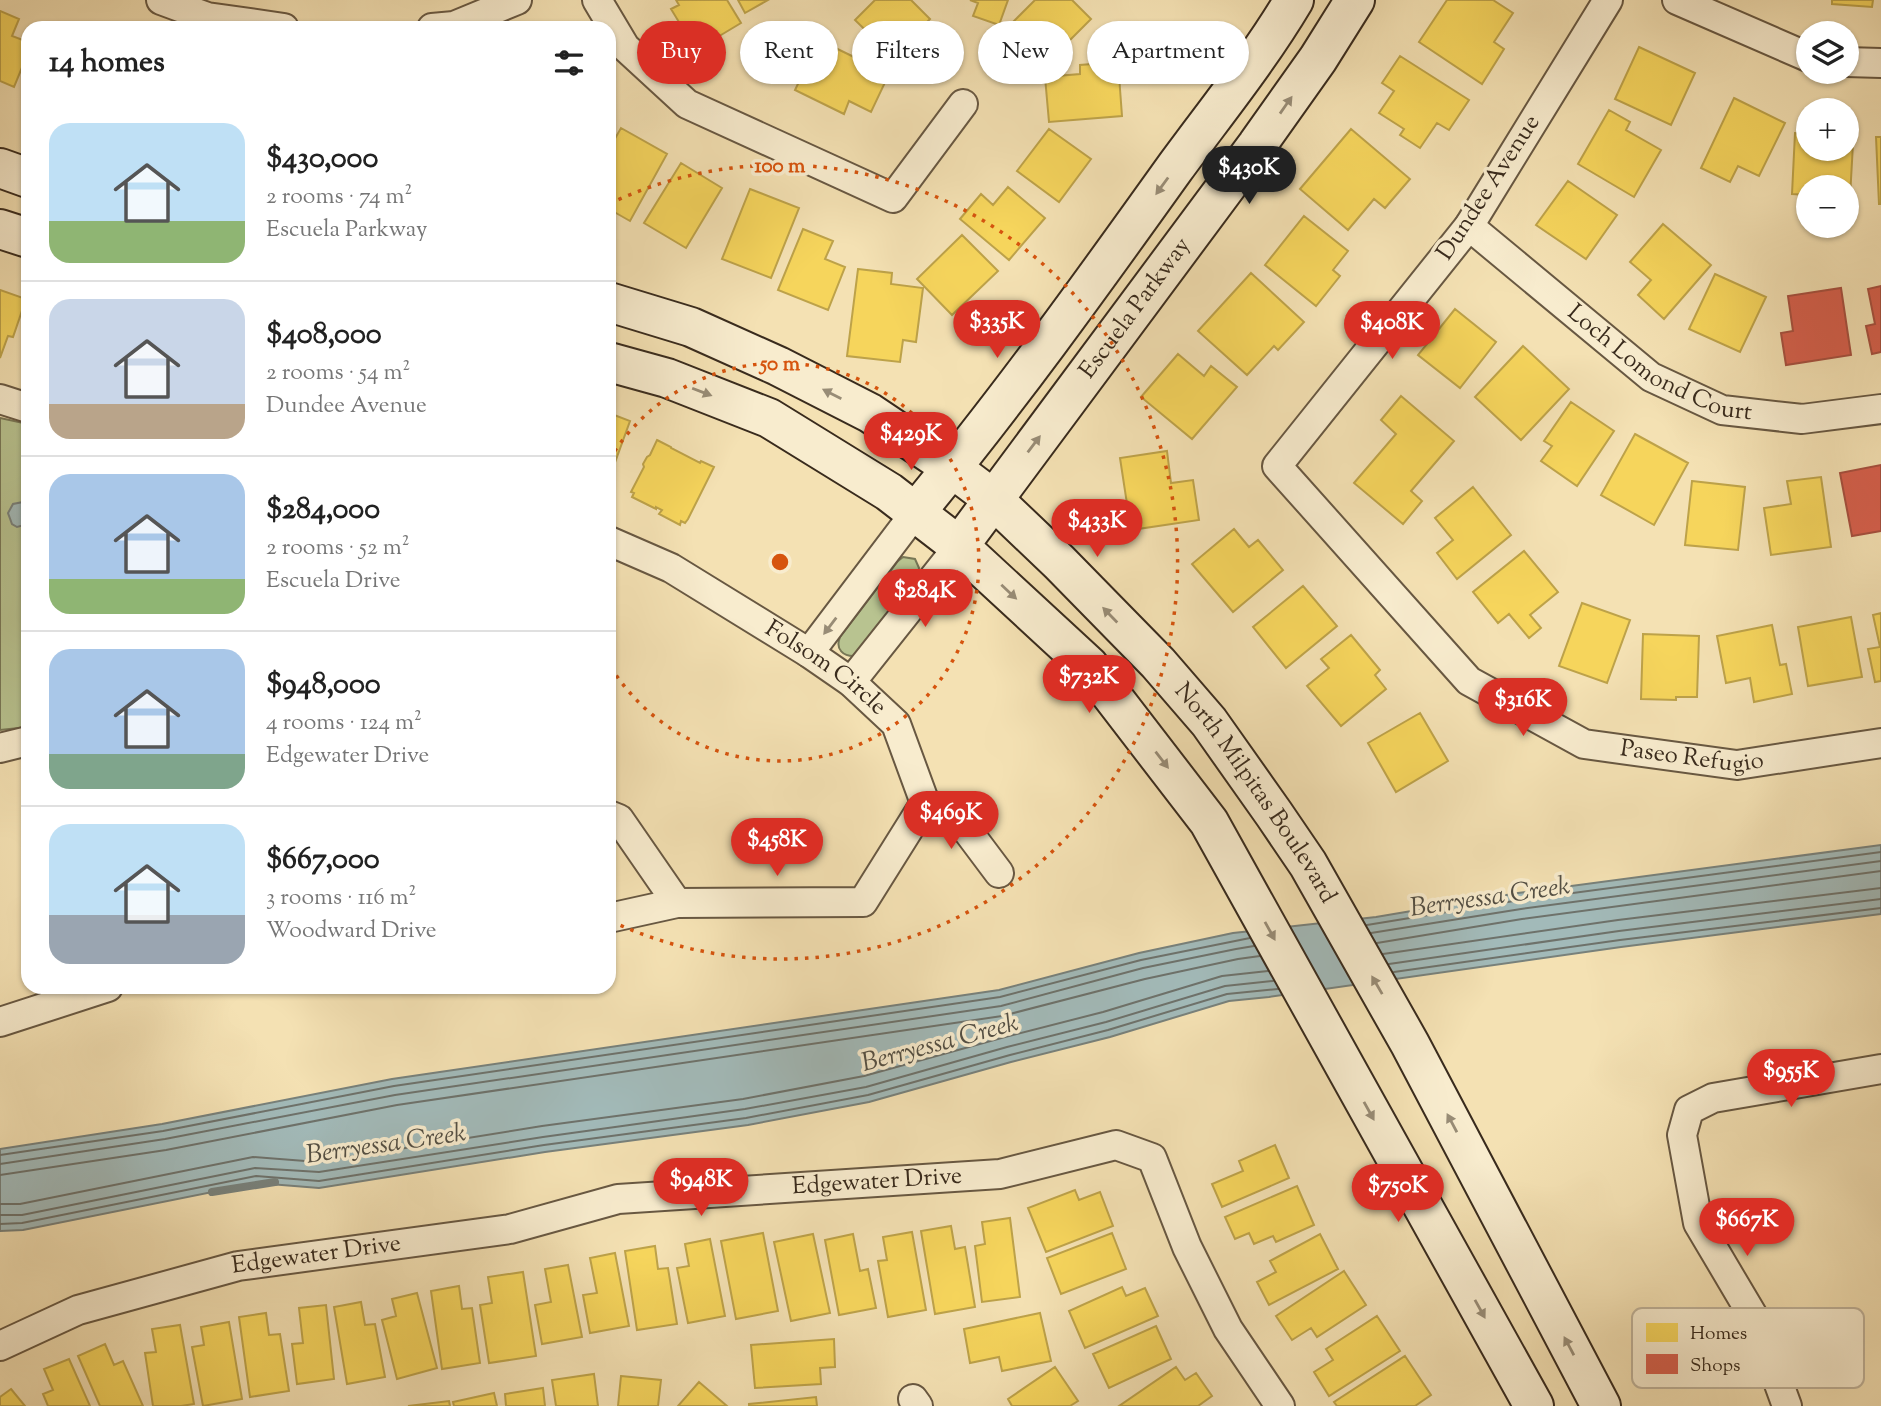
<!DOCTYPE html>
<meta charset="utf-8">
<style>
:root{--surface:#fff;--page:#f2f2f2;--text:#222;--muted:#767676;--line:#e0e0e0;--accent:#d93025}
body{margin:0;font-family:"Sorts Mill Goudy",serif;background:var(--page);color:var(--text);height:100vh;display:flex;flex-direction:column;font-size:26px;white-space:nowrap}
*{box-sizing:border-box;margin:0}
p{font-size:23px;color:var(--muted)}
.icon{flex:none;width:38px;height:38px;fill:none;stroke:currentColor;stroke-width:2;stroke-linecap:round;stroke-linejoin:round}
.map{position:relative;flex:1;overflow:hidden}
.panel{position:absolute;left:21px;top:21px;width:595px;height:973px;display:flex;flex-direction:column;background:var(--surface);border-radius:21px;box-shadow:0 2px 5px #0004}
.panel>*{flex:none}
.banner{position:absolute;left:637px;top:21px;width:665px;height:63px;display:flex;gap:14px}
.buttons{position:absolute;left:1796px;top:21px;display:grid;gap:14px}
.buttons a{display:grid;place-items:center;width:63px;height:63px;border-radius:50%;background:var(--surface);box-shadow:0 2px 5px #0004;font-size:35px}
.price{position:absolute;translate:-50% -60px;padding:0 16px;border-radius:24px;background:var(--accent);color:#fff;font-size:23px;line-height:46px;filter:drop-shadow(0 2px 4px #0008)}
.price::after{content:'';position:absolute;left:50%;top:42px;width:21px;height:16px;margin-left:-10px;background:inherit;clip-path:polygon(0 0,100% 0,50% 100%)}
.price.selected{background:#222;color:#fff}
ul{padding:0;list-style:none}
li{display:flex;align-items:center;gap:21px;height:175px;padding:0 28px}
li+li{border-top:2px solid var(--line)}
li span{display:grid;place-items:center;flex:none;width:196px;height:140px;border-radius:21px;color:#555}
li>.icon{margin-inline-start:auto}
span .icon{width:84px;height:84px;fill:#fffc;stroke-width:1}
li b{font-size:30px}
h2{display:flex;justify-content:space-between;align-items:center;height:84px;padding:0 28px;font-size:30px}
.tag{padding:0 24px;border-radius:32px;background:var(--surface);box-shadow:0 2px 5px #0004;font-size:24px;line-height:63px}
.tag.selected{background:var(--accent);color:#fff}
.map>svg:first-child{display:block}
.green{fill:#b8c390;stroke:#787756;stroke-width:2}
.water{fill:#a2bab9;stroke:#78817b;stroke-width:2}
.homes{fill:#f6d55c;stroke:#bda249;stroke-width:2}
.shops{fill:#d6604d;stroke:#a7503f;stroke-width:2}
.lines{fill:none;stroke-linecap:round;stroke-linejoin:round}
.shore{stroke:#6e726b;stroke-width:2}
.stream{stroke:#78817b;stroke-width:8}
.street-casing{stroke:#685842;stroke-width:32}
.secondary-casing{stroke:#392b1d;stroke-width:42}
.street{stroke:#f8ecce;stroke-width:28}
.secondary{stroke:#f8ecce;stroke-width:38}
.oneway{fill:#988c76}
.ring{fill:none;stroke:#d6540e;stroke-width:3.5;stroke-dasharray:3.5 7}
.labels{text-anchor:middle;dominant-baseline:central;stroke-width:7;stroke-linejoin:round;paint-order:stroke}
.street-label{font-size:24px;fill:#392b1d;stroke:#f8ecce}
.water-label{font-size:26px;font-style:italic;fill:#534f44;stroke:#f8ecce}
.key{fill:#f8ecce;stroke:#bfb299;stroke-width:2}
.key-label{font-size:19px;fill:#392b1d}
.centre{fill:#d6540e;stroke:#f8ecce;stroke-width:3.5}
.ring-label{font-size:21px;text-anchor:middle;font-weight:bold;fill:#d6540e;stroke:#f8ecce;stroke-width:7;stroke-linejoin:round;paint-order:stroke}
</style>
<div class="map">
<svg width="1881" height="1406" viewBox="0 0 1881 1406">
<rect width="100%" height="100%" fill="#f4e1b3"/>
<filter id="stains"><feTurbulence type="fractalNoise" baseFrequency=".00286" numOctaves="4"/><feColorMatrix values="0 0 0 0 .2 0 0 0 0 .09 0 0 0 0 .02 0 0 0 .5 -.17"/></filter>
<radialGradient id="worn" r=".72"><stop offset=".6" stop-color="#630" stop-opacity="0"/><stop offset="1" stop-color="#630" stop-opacity=".3"/></radialGradient>
<path class="green" d="M0 418 28 424V727L0 730Z
M903 557 915 559 919 568 918 575 856 656C843 657 835 649 840 637L898 561Z"/>
<path class="water" d="M28 501V524L17 527 12 524 8 513 13 504Z
M1881 845V914L1621 947 1269 997 1229 1001 1110 1037 1011 1062 869 1102 748 1125 545 1152 319 1188 257 1183 23 1230 0 1231V1149L162 1124 392 1079 999 990 1139 953 1233 933 1376 917 1518 893Z"/>
<path class="homes" d="M676 0H727L741 23 696 50 671 9 679 5Z
M738 0H768L745 13Z
M875 0H911L930 19 893 57 855 20Z
M970 0H1008L999 25 973 16 978 3Z
M1035 0H1072L1091 19 1059 51 1045 38 1037 45 1014 21Z
M1447 0H1493L1513 13 1494 42 1504 49 1482 84 1419 42Z
M1832 0H1873L1872 7 1832 4Z
M0 11 19 19 12 36 28 42V53L14 87 0 81Z
M819 40 889 74 871 112 849 101 844 114 795 90Z
M1639 47 1695 73 1671 125 1615 99Z
M1400 56 1469 100 1449 130 1437 123 1420 148 1400 135 1404 129 1379 113 1394 91 1382 83Z
M1118 62 1122 116 1049 122 1045 77 1080 74V65Z
M1734 98 1785 123 1759 176 1738 166 1730 182 1701 168Z
M1609 110 1630 122 1626 130 1661 150 1634 197 1578 164Z
M1846 125 1854 126 1850 197 1846 196V187H1808V195L1792 194 1795 133 1808 134V149H1846Z
M621 128 667 154 630 221 609 209V149Z
M1049 129 1091 159 1059 202 1017 171Z
M1351 129 1410 179 1385 208 1374 199 1348 230 1300 189Z
M1876 137H1881V204H1879Z
M681 163 722 188 686 248 644 223Z
M1568 181 1617 215 1586 259 1536 225Z
M1008 187 1045 218 1009 260 960 219 981 194 993 205Z
M750 189 799 208 771 278 722 259Z
M1304 216 1348 251 1333 270 1340 276 1316 306 1265 265Z
M1663 224 1711 265 1664 319 1638 295 1651 280 1630 262Z
M803 229 833 241 825 259 845 267 828 310 778 290Z
M962 235 998 271 952 315 917 279Z
M858 269 892 273 891 284 923 288 916 342 903 340 900 362 847 356Z
M1251 273 1304 322 1278 350 1274 346 1247 375 1198 331Z
M1715 274 1766 297 1740 352 1689 329Z
M0 290 26 299 13 337 8 336 0 358Z
M1455 309 1496 342 1460 388 1418 355Z
M1523 346 1569 389 1521 440 1475 397Z
M1178 354 1204 376 1211 366 1237 387 1192 439 1141 397Z
M1401 396 1454 441 1411 491 1422 501 1403 524 1354 483 1396 434 1381 420Z
M1571 402 1614 431 1577 486 1541 461 1552 446 1544 441Z
M609 413 630 421 609 479Z
M1635 434 1688 463 1654 525 1601 495Z
M657 440 671 447V448L700 463 701 461 714 467 688 519 685 523 681 521 680 525 659 514 662 510 656 507V509L632 497 634 493 631 492 644 467 643 464 647 457 650 455Z
M1167 451 1171 483 1193 480 1199 520 1131 530 1120 458Z
M1821 477 1831 547 1771 555 1764 508 1791 504 1787 481Z
M1692 481 1745 487 1738 550 1685 545Z
M1473 487 1511 535 1457 579 1437 553 1453 540 1435 518Z
M1234 529 1249 547 1258 540 1283 570 1233 612 1192 564Z
M1524 551 1558 592 1530 615 1541 628 1529 638 1509 614 1498 623 1473 592Z
M1303 586 1337 626 1286 668 1253 627Z
M1582 603 1630 620 1607 683 1559 666Z
M1881 613V681L1875 682 1868 649 1880 647 1873 615Z
M1851 617 1862 677 1808 686 1798 627Z
M1772 625 1780 665 1786 664 1792 694 1754 702 1750 678 1726 683 1717 636Z
M1643 634 1699 636 1697 697H1676V700L1641 699Z
M1351 635 1380 670 1375 675 1386 689 1341 726 1307 686 1329 668 1321 659Z
M1420 713 1448 761 1396 792 1368 743Z
M1275 1145 1289 1178 1222 1207 1212 1184 1243 1171 1239 1161Z
M1297 1186 1314 1225 1276 1242 1273 1236 1254 1244 1249 1233 1235 1239 1225 1217Z
M1075 1190 1079 1200 1100 1192 1113 1226 1046 1252 1028 1208Z
M1010 1218 1020 1297 982 1302 975 1246 985 1244 982 1222Z
M951 1226 955 1249 965 1247 975 1307 935 1314 921 1231Z
M912 1232 926 1310 888 1317 878 1261 887 1260 883 1237Z
M763 1233 778 1311 736 1319 721 1241Z
M1112 1233 1126 1269 1061 1294 1047 1258Z
M813 1234 830 1313 791 1321 774 1242Z
M853 1234 860 1271 868 1269 876 1308 839 1315 825 1240Z
M1320 1234 1338 1269 1269 1305 1257 1282 1276 1272 1270 1261Z
M710 1239 725 1316 688 1323 677 1268 689 1266 685 1244Z
M655 1246 658 1269 668 1268 677 1324 637 1330 625 1251Z
M615 1253 629 1326 590 1333 583 1295 597 1293 590 1258Z
M568 1265 582 1337 542 1344 535 1305 551 1302 545 1269Z
M1344 1271 1366 1305 1317 1337 1311 1328 1292 1340 1276 1316Z
M523 1272 536 1356 489 1363 480 1305 492 1303 488 1277Z
M459 1286 462 1309 472 1308 480 1363 442 1369 431 1291Z
M1122 1287 1126 1296 1145 1288 1158 1316 1085 1348 1069 1311Z
M417 1293 437 1368 397 1379 382 1320 396 1316 392 1299Z
M361 1302 365 1325 375 1324 385 1377 347 1384 334 1307Z
M326 1305 334 1379 297 1384 292 1344 303 1343 299 1308Z
M266 1313 269 1335 280 1334 289 1391 250 1397 239 1317Z
M1040 1313 1051 1361 1002 1371 999 1357 970 1363 964 1329Z
M1377 1316 1400 1351 1329 1396 1314 1372 1333 1360 1326 1349Z
M229 1322 242 1399 203 1406 192 1347 204 1345 201 1327Z
M180 1325 194 1404 181 1406H153L145 1353 156 1352 152 1329Z
M1156 1326 1171 1359 1109 1388 1093 1354Z
M834 1339 835 1367 820 1368 821 1384 755 1388 751 1345Z
M105 1344 114 1365 123 1361 143 1406H100L78 1356Z
M1405 1356 1431 1395 1415 1406H1337L1334 1402Z
M69 1359 90 1406H48L43 1394 53 1390 44 1369Z
M1055 1367 1078 1401 1070 1406H1012L1008 1399Z
M1176 1367 1185 1380 1196 1373 1212 1396 1198 1406H1119Z
M594 1374 598 1406H556L552 1380Z
M621 1376 661 1380 658 1406H618Z
M699 1382 727 1406H678Z
M543 1388 545 1406H506L505 1394Z
M11 1389 25 1406H0V1397Z
M494 1393 497 1406H454L453 1402Z
M816 1397 817 1406H749V1404Z
M449 1401 450 1406H408Z"/>
<path class="shops" d="M1881 286V352L1872 354 1866 326 1875 324 1868 289Z
M1841 288 1851 355 1786 365 1781 333 1793 331 1788 296Z
M1881 465V531L1852 536 1840 473Z"/>
<g class="lines">
<path class="shore" d="M1367 925 1520 900 1881 852
M1371 933 1521 909 1881 861
M1377 943 1522 919 1881 871
M1383 954 1618 920 1881 888
M1389 964 1619 931 1881 899
M1394 972 1620 940 1881 908
M0 1155 163 1131 394 1086 1000 997 1141 960 1250 938
M0 1164 165 1139 395 1095 1001 1006 1143 968 1236 949 1254 946
M0 1175 166 1150 397 1105 1002 1016 1145 979 1238 959 1260 956
M0 1204H20L253 1157 318 1162 542 1126 743 1099 864 1076 1005 1037 1103 1012 1222 976 1268 971
M0 1215H22L255 1168 319 1172 543 1137 745 1109 866 1087 1007 1047 1106 1022 1225 986 1273 981
M0 1224 22 1223 256 1176 319 1181 544 1145 746 1118 868 1095 1010 1055 1108 1030 1227 994 1278 989"/>
<path class="stream" d="M212 1192 275 1182"/>
<g class="street-casing">
<g id="street">
<path d="M161 0 207 17 284 28"/>
<path d="M597 0 625 47 687 104 893 198 963 104"/>
<path id="s1" d="M1608 0 1469 226 1277 466 1469 681 1584 744 1737 765 1881 743"/>
<path d="M1677 0 1808 57"/>
<path d="M432 28 454 26 517 0"/>
<path d="M1846 62 1881 63"/>
<path id="s2" d="M1469 226 1651 377 1722 410 1802 419 1881 409"/>
<path d="M0 399 28 408"/>
<path id="s3" d="M609 541 671 568 809 653 851 682 896 724 925 803"/>
<path d="M809 653 915 513"/>
<path d="M851 682 959 546"/>
<path d="M0 748 28 741"/>
<path d="M925 803 957 817 999 873"/>
<path d="M609 815 619 819 677 903"/>
<path d="M609 918 677 903 863 902 925 803"/>
<path d="M0 1022 108 987"/>
<path id="s4" d="M0 1346 78 1310 238 1266 510 1229 618 1199 1000 1174 1116 1145 1152 1158 1187 1247 1228 1329 1280 1406"/>
<path d="M913 1399 918 1406"/>
<path d="M1787 1406 1756 1321 1698 1223 1682 1135 1689 1110 1713 1098 1881 1069"/>
</g>
</g>
<g class="secondary-casing">
<g id="secondary">
<path d="M0 168 28 178"/>
<path d="M0 229 28 238"/>
<path id="s5" d="M609 302 691 327 778 366 870 413 952 468 993 499 1059 562 1158 663 1209 722 1274 814 1308 864 1410 1044 1601 1406"/>
<path d="M609 362 667 378 769 418 889 492 959 546 1089 666 1209 822 1534 1406"/>
<path d="M915 513C1007 402 1091 285 1174 169 1215 113 1259 59 1294 0"/>
<path id="s6" d="M959 546 1257 145 1318 59 1355 0"/>
</g>
</g>
<use href="#street" class="street"/>
<use href="#secondary" class="secondary"/>
</g>
<defs><path id="oneway-solid" d="M-6-.8H1V-3.2L6.5 0L1 3.2V.8H-6Z" transform="scale(1.75)"/></defs>
<g class="oneway">
<use href="#oneway-solid" transform="translate(1286 105) rotate(-55)"/>
<use href="#oneway-solid" transform="translate(1162 186) rotate(126)"/>
<use href="#oneway-solid" transform="translate(702 392) rotate(21)"/>
<use href="#oneway-solid" transform="translate(832 394) rotate(-153)"/>
<use href="#oneway-solid" transform="translate(1034 444) rotate(-53)"/>
<use href="#oneway-solid" transform="translate(1009 592) rotate(43)"/>
<use href="#oneway-solid" transform="translate(1110 615) rotate(-134)"/>
<use href="#oneway-solid" transform="translate(830 626) rotate(127)"/>
<use href="#oneway-solid" transform="translate(1162 760) rotate(52)"/>
<use href="#oneway-solid" transform="translate(1270 931) rotate(61)"/>
<use href="#oneway-solid" transform="translate(1377 985) rotate(-120)"/>
<use href="#oneway-solid" transform="translate(1369 1111) rotate(61)"/>
<use href="#oneway-solid" transform="translate(1452 1123) rotate(-118)"/>
<use href="#oneway-solid" transform="translate(1480 1309) rotate(61)"/>
<use href="#oneway-solid" transform="translate(1569 1346) rotate(-118)"/>
</g>
<g class="ring">
<path d="M609 460A199 199 0 1 1 609 664"/>
<path d="M609 204A397 397 0 1 1 609 920"/>
</g>
<g class="labels">
<g class="street-label">
<text transform="translate(1489 188) rotate(-57)">Dundee Avenue</text>
<text stroke="none"><textPath href="#s6" startOffset="296">Escuela Parkway</textPath></text>
<text stroke="none"><textPath href="#s2" startOffset="238">Loch Lomond Court</textPath></text>
<text stroke="none"><textPath href="#s3" startOffset="252">Folsom Circle</textPath></text>
<text stroke="none"><textPath href="#s1" startOffset="1101">Paseo Refugio</textPath></text>
<text stroke="none"><textPath href="#s5" startOffset="830">North Milpitas Boulevard</textPath></text>
<text stroke="none"><textPath href="#s4" startOffset="898">Edgewater Drive</textPath></text>
<text stroke="none"><textPath href="#s4" startOffset="331">Edgewater Drive</textPath></text>
</g>
<g class="water-label">
<text transform="translate(1490 898) rotate(-8)">Berryessa Creek</text>
<text transform="translate(940 1044) rotate(-15)">Berryessa Creek</text>
<text transform="translate(386 1145) rotate(-8)">Berryessa Creek</text>
</g>
</g>
<rect x="1632" y="1308" width="232" height="80" rx="10" class="key"/>
<rect x="1646" y="1323" width="32" height="19" fill="#f6d55c"/>
<rect x="1646" y="1354" width="32" height="20" fill="#d6604d"/>
<g class="key-label">
<text x="1690" y="1339">Homes</text>
<text x="1690" y="1371">Shops</text>
</g>
<circle cx="780" cy="562" r="10" class="centre"/>
<g class="ring-label">
<text x="780" y="172">100 m</text>
<text x="780" y="370">50 m</text>
</g>
<rect width="100%" height="100%" filter="url(#stains)"/>
<rect width="100%" height="100%" fill="url(#worn)"/>
</svg>
<div class="buttons">
<a><svg class="icon" aria-label="layers" viewBox="0 0 24 24"><path d="M12 4l9 5-9 5-9-5zM3 14l9 5 9-5"/></svg></a>
<a>+</a>
<a>−</a>
</div>
<b class="price selected" style="left:1249px;top:206px">$430K</b>
<b class="price" style="left:997px;top:360px">$335K</b>
<b class="price" style="left:1392px;top:361px">$408K</b>
<b class="price" style="left:911px;top:472px">$429K</b>
<b class="price" style="left:1097px;top:559px">$433K</b>
<b class="price" style="left:925px;top:629px">$284K</b>
<b class="price" style="left:1089px;top:715px">$732K</b>
<b class="price" style="left:1523px;top:738px">$316K</b>
<b class="price" style="left:951px;top:851px">$469K</b>
<b class="price" style="left:777px;top:878px">$458K</b>
<b class="price" style="left:1791px;top:1109px">$955K</b>
<b class="price" style="left:701px;top:1218px">$948K</b>
<b class="price" style="left:1398px;top:1224px">$750K</b>
<b class="price" style="left:1747px;top:1258px">$667K</b>
<div class="banner">
<a class="tag selected">Buy</a>
<a class="tag">Rent</a>
<a class="tag">Filters</a>
<a class="tag">New</a>
<a class="tag">Apartment</a>
</div>
<section class="panel">
<h2>14 homes<svg class="icon" aria-label="filters" viewBox="0 0 24 24"><path d="M4 7h16M4 17h16"/><circle cx="9" cy="7" r="2"/><circle cx="15" cy="17" r="2"/></svg></h2>
<ul>
<li><span style="background:linear-gradient(#bfe0f5 70%,#8fb573 0)"><svg class="icon" aria-label="home" viewBox="0 0 24 24"><path d="M3 11l9-7 9 7M6 9v11h12V9"/></svg></span><div><b>$430,000</b><p>2 rooms · 74 m²</p><p>Escuela Parkway</p></div></li>
<li><span style="background:linear-gradient(#c9d6e8 75%,#b9a48a 0)"><svg class="icon" aria-label="home" viewBox="0 0 24 24"><path d="M3 11l9-7 9 7M6 9v11h12V9"/></svg></span><div><b>$408,000</b><p>2 rooms · 54 m²</p><p>Dundee Avenue</p></div></li>
<li><span style="background:linear-gradient(#a9c7e8 75%,#8fb573 0)"><svg class="icon" aria-label="home" viewBox="0 0 24 24"><path d="M3 11l9-7 9 7M6 9v11h12V9"/></svg></span><div><b>$284,000</b><p>2 rooms · 52 m²</p><p>Escuela Drive</p></div></li>
<li><span style="background:linear-gradient(#a9c7e8 75%,#7fa58c 0)"><svg class="icon" aria-label="home" viewBox="0 0 24 24"><path d="M3 11l9-7 9 7M6 9v11h12V9"/></svg></span><div><b>$948,000</b><p>4 rooms · 124 m²</p><p>Edgewater Drive</p></div></li>
<li><span style="background:linear-gradient(#bfe0f5 65%,#9aa5b1 0)"><svg class="icon" aria-label="home" viewBox="0 0 24 24"><path d="M3 11l9-7 9 7M6 9v11h12V9"/></svg></span><div><b>$667,000</b><p>3 rooms · 116 m²</p><p>Woodward Drive</p></div></li>
</ul>
</section>
</div>
